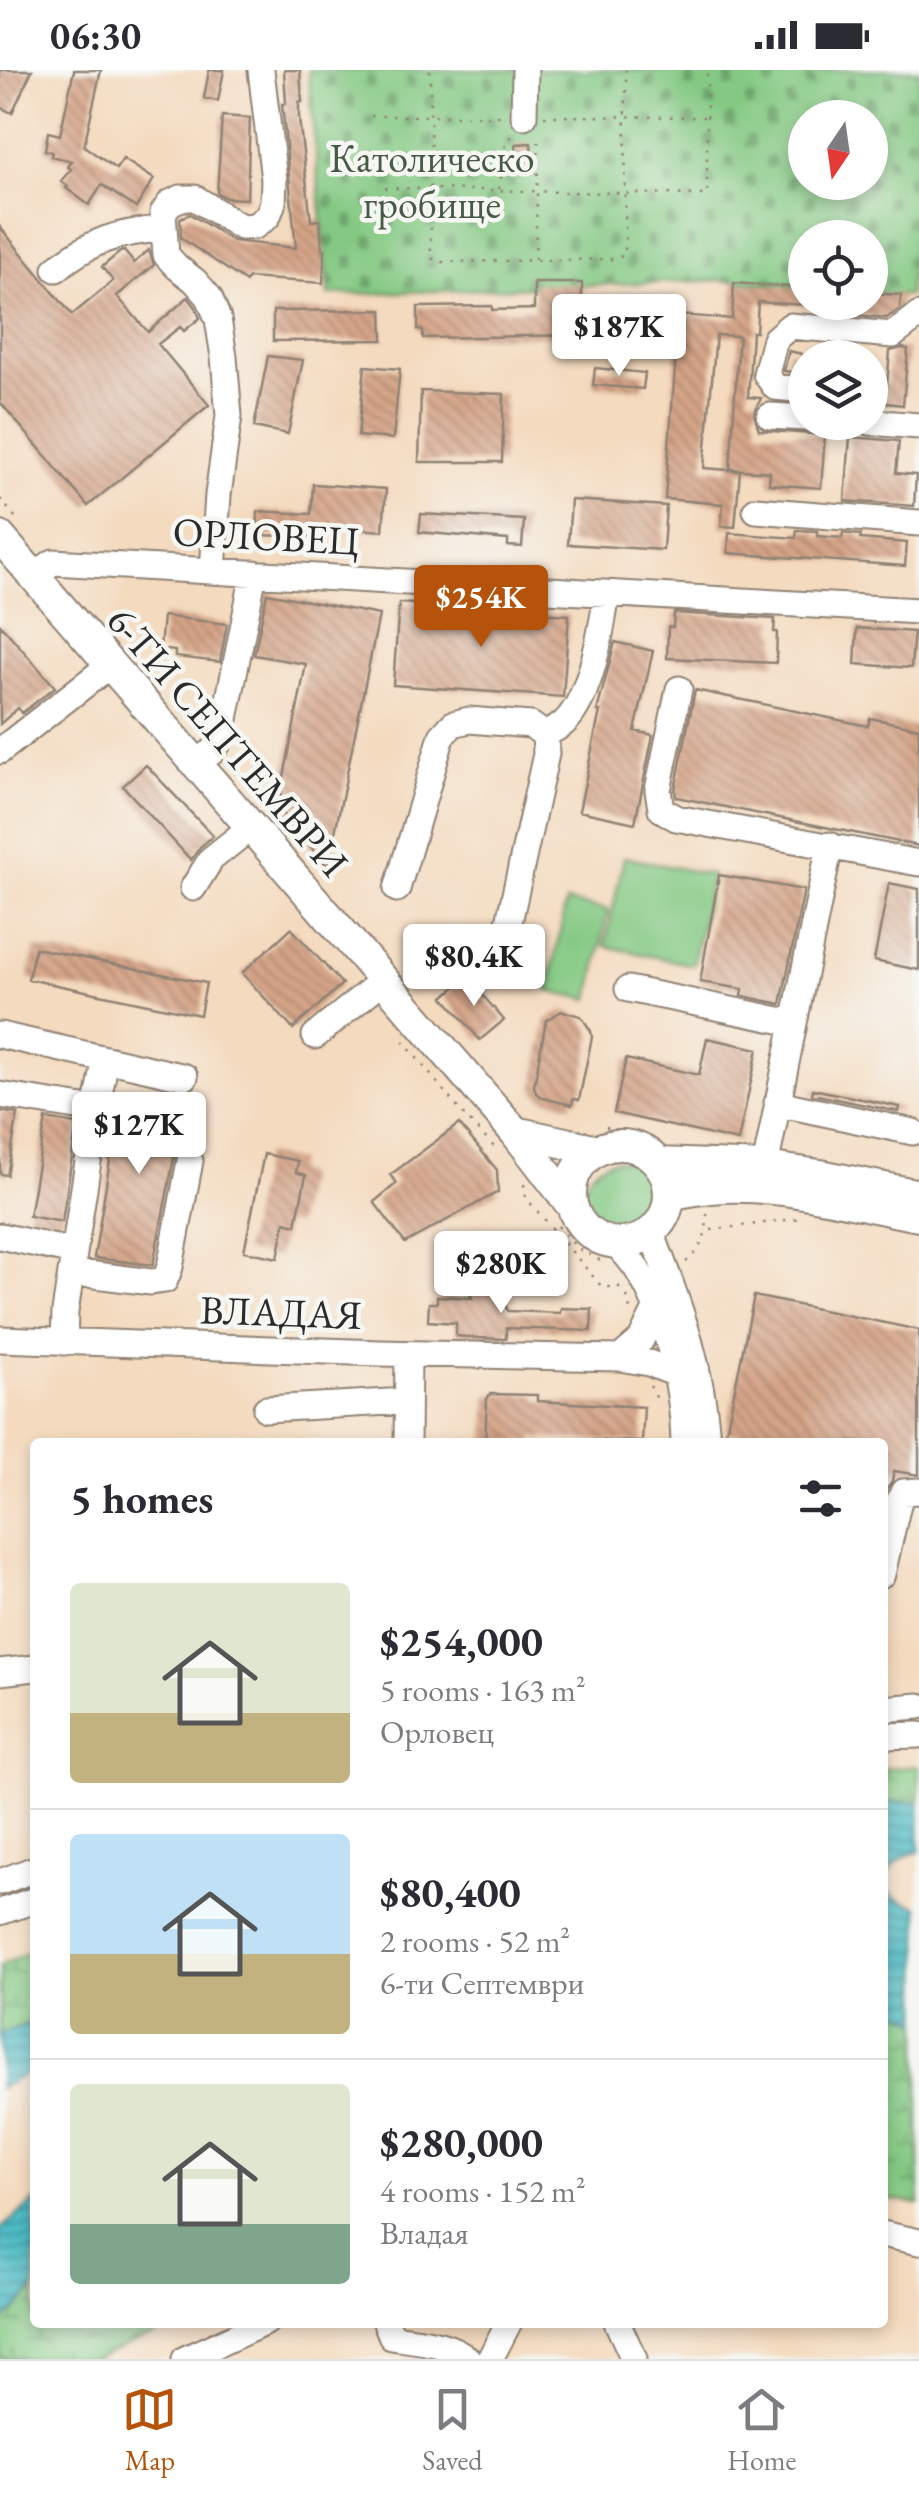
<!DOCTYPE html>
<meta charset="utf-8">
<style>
:root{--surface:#fff;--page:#f2f2f3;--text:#2b2b33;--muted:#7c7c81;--line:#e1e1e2;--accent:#b45309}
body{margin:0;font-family:"EB Garamond",serif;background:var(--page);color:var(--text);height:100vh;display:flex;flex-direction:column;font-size:38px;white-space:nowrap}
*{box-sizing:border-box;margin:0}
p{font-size:32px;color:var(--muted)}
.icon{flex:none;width:55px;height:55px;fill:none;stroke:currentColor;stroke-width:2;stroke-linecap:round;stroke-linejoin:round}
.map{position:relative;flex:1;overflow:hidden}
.details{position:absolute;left:30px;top:1368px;width:858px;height:890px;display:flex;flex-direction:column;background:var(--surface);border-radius:10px;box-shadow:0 5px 15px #0003}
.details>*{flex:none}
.needle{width:65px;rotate:193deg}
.tools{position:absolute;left:788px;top:30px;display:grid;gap:20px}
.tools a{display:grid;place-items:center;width:100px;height:100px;border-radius:50%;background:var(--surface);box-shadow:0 5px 15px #0003;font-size:50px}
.price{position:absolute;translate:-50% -85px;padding:0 22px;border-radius:10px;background:#fff;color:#222;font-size:32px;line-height:65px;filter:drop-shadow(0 2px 5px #0008)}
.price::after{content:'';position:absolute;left:50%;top:60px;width:30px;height:22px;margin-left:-15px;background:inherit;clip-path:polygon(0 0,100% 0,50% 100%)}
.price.selected{background:var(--accent);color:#fff}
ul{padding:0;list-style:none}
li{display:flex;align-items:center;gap:30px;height:250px;padding:0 40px}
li+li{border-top:2px solid var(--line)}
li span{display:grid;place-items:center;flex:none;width:280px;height:200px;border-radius:10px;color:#555}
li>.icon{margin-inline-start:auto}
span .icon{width:120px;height:120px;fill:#fffc;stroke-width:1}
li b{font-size:42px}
h2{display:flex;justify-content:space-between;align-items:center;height:120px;padding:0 40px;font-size:42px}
.status{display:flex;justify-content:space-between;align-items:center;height:70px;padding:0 50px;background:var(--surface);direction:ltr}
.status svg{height:28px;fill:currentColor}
.tab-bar{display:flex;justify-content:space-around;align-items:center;height:140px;border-top:2px solid var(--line);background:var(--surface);font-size:28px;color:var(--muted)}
.tab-bar a{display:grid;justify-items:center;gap:5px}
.tab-bar .selected{color:var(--accent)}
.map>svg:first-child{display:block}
.grass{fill:#84c983;stroke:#587a57;stroke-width:2.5}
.wetland{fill:url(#wetland-marsh);stroke:#587a57;stroke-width:2.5}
.cemetery{fill:url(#cemetery-stones);stroke:#587a57;stroke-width:2.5;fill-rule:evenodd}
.water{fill:url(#water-rules);stroke:#3c7378;stroke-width:2.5}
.building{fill:url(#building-back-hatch)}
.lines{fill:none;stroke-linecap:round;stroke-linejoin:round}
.minor-casing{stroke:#908274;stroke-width:29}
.major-casing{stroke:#908274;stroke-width:34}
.path{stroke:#908274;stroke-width:2.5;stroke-dasharray:2.5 8;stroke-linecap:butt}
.minor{stroke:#fff;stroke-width:25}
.major{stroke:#fff;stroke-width:30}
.labels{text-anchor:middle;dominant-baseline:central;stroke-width:9;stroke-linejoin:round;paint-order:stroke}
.park-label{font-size:40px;fill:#465a45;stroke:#f6f6f2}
.street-label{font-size:40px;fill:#2b2b2b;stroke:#f6f6f2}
</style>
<div class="status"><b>06:30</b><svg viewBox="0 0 49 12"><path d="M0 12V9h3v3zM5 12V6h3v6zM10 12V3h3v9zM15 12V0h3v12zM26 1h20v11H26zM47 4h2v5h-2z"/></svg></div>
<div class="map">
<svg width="919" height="2289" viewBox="0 0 919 2289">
<defs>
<pattern id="wetland-marsh" width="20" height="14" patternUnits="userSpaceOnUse" patternTransform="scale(2.5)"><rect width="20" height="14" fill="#84c983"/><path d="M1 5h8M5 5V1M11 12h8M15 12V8" fill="none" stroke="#6ca36b"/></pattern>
<pattern id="cemetery-stones" width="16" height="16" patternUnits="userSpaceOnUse" patternTransform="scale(2.5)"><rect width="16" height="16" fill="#84c983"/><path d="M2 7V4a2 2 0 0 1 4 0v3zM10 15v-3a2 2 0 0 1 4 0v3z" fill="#6ca36b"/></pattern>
<pattern id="water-rules" width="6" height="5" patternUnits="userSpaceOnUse" patternTransform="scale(2.5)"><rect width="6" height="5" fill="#4dbbc5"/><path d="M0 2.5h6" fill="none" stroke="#4098a0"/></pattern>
<pattern id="building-back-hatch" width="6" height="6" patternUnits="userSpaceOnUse" patternTransform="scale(2.5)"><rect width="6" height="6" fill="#d5a488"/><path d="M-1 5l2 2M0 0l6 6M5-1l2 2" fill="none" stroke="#ad866f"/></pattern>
</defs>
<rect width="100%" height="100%" fill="#f6f6f2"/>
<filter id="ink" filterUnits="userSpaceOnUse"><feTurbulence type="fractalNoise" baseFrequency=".01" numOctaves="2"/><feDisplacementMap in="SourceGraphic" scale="20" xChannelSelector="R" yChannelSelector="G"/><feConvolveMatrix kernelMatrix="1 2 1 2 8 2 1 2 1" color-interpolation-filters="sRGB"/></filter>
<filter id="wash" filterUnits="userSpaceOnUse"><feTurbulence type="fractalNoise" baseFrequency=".0048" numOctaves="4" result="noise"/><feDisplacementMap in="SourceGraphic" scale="40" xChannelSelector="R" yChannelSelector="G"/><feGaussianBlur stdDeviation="2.25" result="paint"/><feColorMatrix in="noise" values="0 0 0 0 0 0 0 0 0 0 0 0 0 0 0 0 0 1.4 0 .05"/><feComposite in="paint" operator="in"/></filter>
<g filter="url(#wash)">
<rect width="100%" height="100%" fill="#f4dabe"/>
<path class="grass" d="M624 787 712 805 693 895 605 876Z
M566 832 608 840 590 929 548 921Z
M583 1126a36 36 0 1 1 72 0a36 36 0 1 1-72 0Z"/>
<path class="wetland" d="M919 1696V1732H883L882 1699Z
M35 1879V1951L0 1964V1896Z
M883 1934 919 1951V2134L883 2129Z
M35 2218V2252L182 2253 93 2289H0V2252L19 2237Z"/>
<path class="cemetery" d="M308 0H919V133L908 226 870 223V168H805V217L728 210 329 225ZM805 48H870V112H805Z"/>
<path class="water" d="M883 1732H919V1782C902 1784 889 1797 883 1813 888 1827 906 1832 919 1837V1951L883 1934Z
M35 1951V1999L0 2018V1964Z
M35 2131V2218L19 2237 0 2252V2159Z"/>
<g id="blocks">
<path class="building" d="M0 0H32L12 43 0 37Z
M74 0H101L84 76 116 99 123 89 154 109 136 138 102 115 89 135 66 118 68 116 61 111 71 99 68 97 72 91 51 86 52 82 45 80 48 62 60 65Z
M209 0H224L218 31 204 28Z
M284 0H300L302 32H299V48L311 151 320 150 322 179H325L323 213 248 208 246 212 181 168 180 148 190 144 233 171 296 178 282 34H286Z
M222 46 250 48 247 129 226 128 217 123Z
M531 73 532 97 517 98 516 74Z
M0 157 72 245 113 211 102 197 120 182 124 181 134 193 149 180 154 195 117 226 148 262 188 227 195 236 200 248 184 261 180 257 158 274 209 335 88 436 0 332Z
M534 213H582V265L423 268V261L418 260V237L492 236V240L534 239Z
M734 213 805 218V235L758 232 756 262H752L748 327 761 328 754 344 759 360 825 365 821 418 769 414 770 402 730 399 739 266 716 265 704 398 740 401 735 457 721 456 723 434 665 429 679 245 732 249Z
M870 223 901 225 900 239 887 248 842 244 843 232H870Z
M382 240 383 270 273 271V241Z
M902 278 908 279 903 335 878 332 880 314 887 315 890 281Z
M789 281 802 284 798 303 784 301Z
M268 286 303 290 288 364 254 357Z
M365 296 400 299 393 369 358 366Z
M595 298 645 303 643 319 593 315Z
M421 321 504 324 502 392H419Z
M850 367 899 371 896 403 916 405 914 436 845 431Z
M313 414 386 419 383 461 314 456V467L257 465 258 441 311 444Z
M571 430 666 436 663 480 568 474Z
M421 444 524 450 522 477 508 476V470L419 462Z
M797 460 817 461V466L842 468 843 463 861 465 860 469 907 473 905 496 728 483 729 463 796 468Z
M267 523 379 545 328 797 278 738 306 594 254 585Z
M399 533 569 545 563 627 393 615Z
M674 543 775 549 774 562H777L776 593 667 588 668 557H673Z
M163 546 227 554 220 592 175 587V581L160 579Z
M0 554 55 617 22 643 18 638 0 654Z
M857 558 914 562 911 598 855 594Z
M615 572 653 581 635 661 653 665 635 753 579 741 600 641H597Z
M695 620 868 656 870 648 919 658V776L676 727 675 720Z
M146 695 213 766 200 777 191 790 123 716Z
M719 805 804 820 781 934 742 926 743 919 700 912Z
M889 813 919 819V900L874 891Z
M291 858 342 914 293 959 242 903Z
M35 878 206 913 200 945 28 909Z
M467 907 504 950 480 970 444 927Z
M562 941 581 946 591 961 592 967 579 1030 573 1029 572 1035 543 1028 536 1023 534 1016 546 950Z
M707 968 758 979 738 1071 614 1043 626 989 699 1005Z
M813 1019 900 1037 899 1042 812 1024Z
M121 1023 190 1035 183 1077 177 1081 174 1088 153 1195 94 1188Z
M0 1041 18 1044 7 1105 0 1104Z
M46 1049 77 1054 62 1152 29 1146Z
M459 1054 497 1100 498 1122 405 1173 374 1132 397 1113 390 1105Z
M264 1084 298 1091 296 1102 306 1105 296 1155 285 1152 278 1188 244 1181Z
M488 1210 494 1224 499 1222 508 1241 560 1243 561 1238 592 1239 591 1261 506 1258V1269L479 1268 456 1266V1253L428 1251 429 1233H437V1226L472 1228 468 1219Z
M754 1226 919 1260V1405L894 1401 892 1411 882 1425V1372H775L726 1362Z
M490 1324 537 1325V1331L644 1337 642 1372 534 1368V1372H485L487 1329Z"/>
</g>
</g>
<g filter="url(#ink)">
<use href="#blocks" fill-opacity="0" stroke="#908274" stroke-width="2.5"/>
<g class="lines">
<g class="minor-casing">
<path id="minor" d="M524 46 525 0
M56 199C91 170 119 162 163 159
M805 320 775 317 766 304 775 269 790 256 893 265 919 245
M770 346 805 348
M870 352 919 356
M756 440 919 453
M213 501 218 425 229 346 224 287 218 249 209 227 195 211 177 197 166 185 163 143 170 133 181 128H195L241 157 255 156 268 146 273 132 274 110 261 0
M33 507 53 492 919 541
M679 619 658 720 661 739 676 748 919 793
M545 665C551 661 560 657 565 652 591 627 602 558 607 523
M0 681 110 595
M195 694 213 681 221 669 254 503
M193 818 211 789 250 758
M397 819 442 666 453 654 469 650 531 655 545 665 546 684 498 902
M628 919 794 953
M0 965 185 1007
M315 966 383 910
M0 1025 96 1040
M777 1033 913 1062
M765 1097 830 775
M651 1162C678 1231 703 1298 707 1372
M0 1166 74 1182
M616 1173C624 1183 634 1193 640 1204 668 1250 683 1320 684 1372
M71 1202 151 1212 165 1210 170 1197 190 1091
M656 1239 641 1270 620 1288 649 1293 676 1304
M0 1269 380 1283 620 1288
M64 1272 65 1242 96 1040 106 989
M266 1339 407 1331
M407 1372 408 1284
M882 1504 898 1434 903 1422 919 1421
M0 1602 35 1598
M882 1639 919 1636
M882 1666 919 1665
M0 1812 35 1799
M0 1842 35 1830
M882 2164 919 2172
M386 2252 392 2267C417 2271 449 2272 468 2289
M617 2252 634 2289
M185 2289 266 2252
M490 2289 509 2252"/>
</g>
<g class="major-casing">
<path id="major" d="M0 467 515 1062 572 1136
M515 1062 598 1080
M571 1124a49 49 0 1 1 98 0a49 49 0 1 1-98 0Z
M658 1093 765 1097 820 1105 919 1125
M669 1125C687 1121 706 1118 724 1117 789 1115 855 1134 919 1146"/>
</g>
<path class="path" d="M430 0 431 188 441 192 614 189 625 185 626 0
M371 46H501
M544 46 706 47
M385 118 707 125V0
M499 119 506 74 513 64
M535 189 539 62
M0 429 17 449
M403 971 466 1048 499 1082
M606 1057 657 1068
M524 1114 526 1128 602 1217H623
M558 1156 577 1178 601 1191
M711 1160 802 1148
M686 1192C702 1179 708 1162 707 1142
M627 1226 631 1243
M650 1316 658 1331"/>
<use href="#minor" class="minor"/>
<use href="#major" class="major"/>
</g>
</g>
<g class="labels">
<g class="park-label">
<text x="432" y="88">Католическо<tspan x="432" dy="46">гробище</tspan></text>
</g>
<g class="street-label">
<text transform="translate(266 466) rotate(3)">ОРЛОВЕЦ</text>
<text transform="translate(228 671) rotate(49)">6-ТИ СЕПТЕМВРИ</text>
<text transform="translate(281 1242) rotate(2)">ВЛАДАЯ</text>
</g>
</g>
</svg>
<div class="tools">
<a><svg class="needle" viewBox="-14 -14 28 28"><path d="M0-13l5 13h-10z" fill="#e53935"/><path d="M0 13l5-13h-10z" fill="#7c7c81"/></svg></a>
<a><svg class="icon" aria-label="locate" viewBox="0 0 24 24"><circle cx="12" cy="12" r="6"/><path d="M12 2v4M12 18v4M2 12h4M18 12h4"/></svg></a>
<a><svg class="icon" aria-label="layers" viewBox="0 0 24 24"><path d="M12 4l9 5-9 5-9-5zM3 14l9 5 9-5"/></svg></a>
</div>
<b class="price" style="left:619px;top:309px">$187K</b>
<b class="price selected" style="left:481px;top:580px">$254K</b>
<b class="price" style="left:474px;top:939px">$80.4K</b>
<b class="price" style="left:139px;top:1107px">$127K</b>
<b class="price" style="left:501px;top:1246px">$280K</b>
<section class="details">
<h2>5 homes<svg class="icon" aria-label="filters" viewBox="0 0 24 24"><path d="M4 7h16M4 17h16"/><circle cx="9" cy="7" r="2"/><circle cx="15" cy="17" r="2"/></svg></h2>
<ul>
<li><span style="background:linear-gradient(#dfe7d0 65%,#c2b280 0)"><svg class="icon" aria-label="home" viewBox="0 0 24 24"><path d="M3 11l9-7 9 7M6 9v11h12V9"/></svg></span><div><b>$254,000</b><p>5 rooms · 163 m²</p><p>Орловец</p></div></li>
<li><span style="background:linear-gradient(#bfe0f5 60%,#c2b280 0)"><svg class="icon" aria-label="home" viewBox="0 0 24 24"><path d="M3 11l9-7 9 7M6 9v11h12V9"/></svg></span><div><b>$80,400</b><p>2 rooms · 52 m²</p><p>6-ти Септември</p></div></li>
<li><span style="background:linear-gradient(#dfe7d0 70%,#7fa58c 0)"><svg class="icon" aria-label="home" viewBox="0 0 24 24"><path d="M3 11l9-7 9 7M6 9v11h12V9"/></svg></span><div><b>$280,000</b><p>4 rooms · 152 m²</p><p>Владая</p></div></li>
</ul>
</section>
</div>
<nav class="tab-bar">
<a class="selected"><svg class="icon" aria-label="map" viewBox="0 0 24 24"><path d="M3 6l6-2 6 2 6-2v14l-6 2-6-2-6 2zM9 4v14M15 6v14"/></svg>Map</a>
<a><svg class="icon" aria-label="saved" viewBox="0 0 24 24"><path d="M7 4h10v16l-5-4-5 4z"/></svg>Saved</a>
<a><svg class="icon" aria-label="home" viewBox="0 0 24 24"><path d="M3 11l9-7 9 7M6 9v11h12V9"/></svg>Home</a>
</nav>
